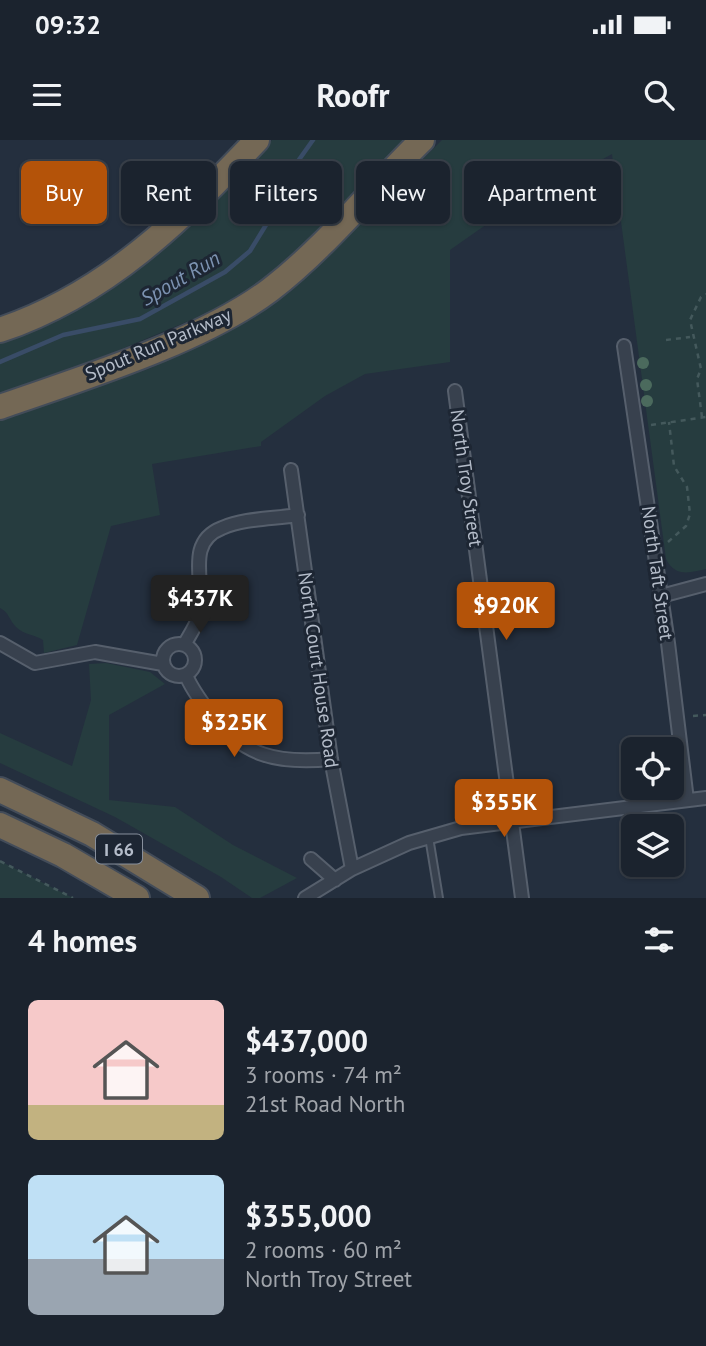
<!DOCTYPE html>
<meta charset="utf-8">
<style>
:root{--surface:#1b232e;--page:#242b36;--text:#f1f3f6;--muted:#a0a4aa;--line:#39404a;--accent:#b45309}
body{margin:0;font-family:"PT Sans",sans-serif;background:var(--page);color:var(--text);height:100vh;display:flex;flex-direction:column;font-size:26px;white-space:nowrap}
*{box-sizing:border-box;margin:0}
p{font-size:23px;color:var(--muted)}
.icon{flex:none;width:38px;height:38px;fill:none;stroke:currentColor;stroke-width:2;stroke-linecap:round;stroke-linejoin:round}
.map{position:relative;height:758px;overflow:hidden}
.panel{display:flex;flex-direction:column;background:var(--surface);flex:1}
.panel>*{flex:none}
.hud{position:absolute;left:21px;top:21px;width:665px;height:63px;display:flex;gap:14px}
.buttons{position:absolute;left:621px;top:597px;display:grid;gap:14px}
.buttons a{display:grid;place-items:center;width:63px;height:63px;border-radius:10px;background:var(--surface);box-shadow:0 2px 5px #0004,0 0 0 2px var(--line);font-size:35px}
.price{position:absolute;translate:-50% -60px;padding:0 16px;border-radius:7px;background:var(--accent);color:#fff;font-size:23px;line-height:46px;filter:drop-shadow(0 2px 4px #0008)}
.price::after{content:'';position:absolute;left:50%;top:42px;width:21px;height:16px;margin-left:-10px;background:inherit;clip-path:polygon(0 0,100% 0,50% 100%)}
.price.selected{background:#222;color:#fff}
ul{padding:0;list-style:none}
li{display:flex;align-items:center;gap:21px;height:175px;padding:0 28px}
li span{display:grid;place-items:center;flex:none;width:196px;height:140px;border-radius:10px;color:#555}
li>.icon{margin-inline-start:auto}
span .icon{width:84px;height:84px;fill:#fffc;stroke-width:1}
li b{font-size:30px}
h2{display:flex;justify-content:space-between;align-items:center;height:84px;padding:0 28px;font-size:30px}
.chip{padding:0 24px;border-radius:10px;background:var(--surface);box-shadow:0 2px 5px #0004,0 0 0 2px var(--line);font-size:24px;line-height:63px}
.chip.selected{background:var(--accent);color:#fff}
.status{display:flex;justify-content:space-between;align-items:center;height:49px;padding:0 35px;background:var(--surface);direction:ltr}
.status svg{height:19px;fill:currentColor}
header{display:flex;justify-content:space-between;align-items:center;height:91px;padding:0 28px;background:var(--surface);font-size:32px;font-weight:700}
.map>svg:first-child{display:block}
.green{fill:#263c3f}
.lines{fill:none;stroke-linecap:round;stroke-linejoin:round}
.stream{stroke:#394c67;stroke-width:4.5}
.service-casing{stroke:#565f6c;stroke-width:10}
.minor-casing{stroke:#565f6c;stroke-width:16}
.motorway-casing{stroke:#434c59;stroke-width:28}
.path{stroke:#44595c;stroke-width:2.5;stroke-dasharray:5 5;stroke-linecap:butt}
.service{stroke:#38414e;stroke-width:6}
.minor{stroke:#38414e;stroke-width:12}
.motorway{stroke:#746855;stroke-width:24}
.tree{fill:#4b6a5d}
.labels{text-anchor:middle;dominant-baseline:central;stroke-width:6;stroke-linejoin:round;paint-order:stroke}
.shield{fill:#1d2633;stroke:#878f9c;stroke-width:2}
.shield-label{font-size:18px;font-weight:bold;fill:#b4bcc9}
.street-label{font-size:19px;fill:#b4bcc9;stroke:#1d2633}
.water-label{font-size:21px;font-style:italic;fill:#7c92b1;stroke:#1d2633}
</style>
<div class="status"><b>09:32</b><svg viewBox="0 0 49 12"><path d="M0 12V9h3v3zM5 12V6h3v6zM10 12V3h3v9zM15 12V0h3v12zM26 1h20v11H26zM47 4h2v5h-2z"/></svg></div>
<header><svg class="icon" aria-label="menu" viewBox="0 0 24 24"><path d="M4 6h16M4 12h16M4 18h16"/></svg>Roofr<svg class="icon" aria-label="search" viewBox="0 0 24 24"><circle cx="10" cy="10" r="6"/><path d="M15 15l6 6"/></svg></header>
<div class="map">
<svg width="706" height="758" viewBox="0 0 706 758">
<rect width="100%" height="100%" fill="#242f3e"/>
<path class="green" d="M272 0H412L285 126 227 165 112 213 0 253V200L109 146 189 86Z
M442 0H706V429C689 433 675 437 666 419L612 14 497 77 450 110V222L365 234 325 256 261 302V306L152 324 160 375 111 386 77 505 44 513 43 500C33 494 24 495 16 487 9 480 9 472 0 468V281L151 228 247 181 291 151Z
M106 523 150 532 165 544 109 575V660L175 667 233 705 297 738 260 758H252L221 737 115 677 0 623V593L72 626 91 560 89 524Z
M0 721 73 758H0Z"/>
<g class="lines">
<path class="stream" d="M0 222 63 195 140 179 225 132 250 111 269 80 286 38 313 0"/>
<g class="service-casing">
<path id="service" d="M429 697 439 758"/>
</g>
<g class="minor-casing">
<path id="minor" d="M624 206 668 503 687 660
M455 251 522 758
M291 330 331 619 352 729
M661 456 706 444
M0 503 35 523 95 512 163 524
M163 520a16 16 0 1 1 32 0a16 16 0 1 1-32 0Z
M184 505C189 496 196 486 199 476 207 446 183 403 222 388 245 378 273 379 298 375
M186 535C191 548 200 560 209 572 243 617 278 624 331 619
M311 719 335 740
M305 758 352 729 409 703 461 688 706 658"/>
</g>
<g class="motorway-casing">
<path id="motorway" d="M0 190C107 154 181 80 257 0
M0 267C82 238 201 202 270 150 326 107 371 50 422 0
M0 650 92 694 197 758
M0 685 63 715 137 758"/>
</g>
<path class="path" d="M666 200 690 197
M702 277 697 239 701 229 690 180 701 157 706 154
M651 285 706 277
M668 402 686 386 690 374 687 347 674 326 669 282
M693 576 706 575
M0 721 73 758"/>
<use href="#service" class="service"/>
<use href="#minor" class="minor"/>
<use href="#motorway" class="motorway"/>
</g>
<g class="tree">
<circle cx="643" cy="223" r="6"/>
<circle cx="646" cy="245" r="6"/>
<circle cx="647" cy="261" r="6"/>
</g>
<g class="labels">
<rect class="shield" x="96" y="694.5" width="46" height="29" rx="5"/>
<g class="shield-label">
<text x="119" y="709">I 66</text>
</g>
<g class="street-label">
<text transform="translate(158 204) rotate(-23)">Spout Run Parkway</text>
<text transform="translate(467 338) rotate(82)">North Troy Street</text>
<text transform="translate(658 433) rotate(82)">North Taft Street</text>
<text transform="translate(319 530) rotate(82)">North Court House Road</text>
</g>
<g class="water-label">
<text transform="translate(180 138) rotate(-30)">Spout Run</text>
</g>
</g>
</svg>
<div class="buttons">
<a><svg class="icon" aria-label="locate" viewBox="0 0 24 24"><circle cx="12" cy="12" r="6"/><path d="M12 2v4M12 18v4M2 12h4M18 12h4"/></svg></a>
<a><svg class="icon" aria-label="layers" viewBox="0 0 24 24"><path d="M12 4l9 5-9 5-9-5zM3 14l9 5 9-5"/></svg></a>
</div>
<b class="price selected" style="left:200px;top:495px">$437K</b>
<b class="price" style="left:506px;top:502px">$920K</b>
<b class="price" style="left:234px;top:619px">$325K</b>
<b class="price" style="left:504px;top:699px">$355K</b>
<div class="hud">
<a class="chip selected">Buy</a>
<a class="chip">Rent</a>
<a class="chip">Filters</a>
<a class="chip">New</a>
<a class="chip">Apartment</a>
</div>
</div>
<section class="panel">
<h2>4 homes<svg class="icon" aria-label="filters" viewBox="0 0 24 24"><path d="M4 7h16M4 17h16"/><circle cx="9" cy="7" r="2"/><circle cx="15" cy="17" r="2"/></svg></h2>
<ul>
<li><span style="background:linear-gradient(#f6c9c9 75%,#c2b280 0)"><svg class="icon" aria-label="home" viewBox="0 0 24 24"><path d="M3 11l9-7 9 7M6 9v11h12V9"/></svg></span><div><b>$437,000</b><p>3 rooms · 74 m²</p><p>21st Road North</p></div></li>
<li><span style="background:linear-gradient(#bfe0f5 60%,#9aa5b1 0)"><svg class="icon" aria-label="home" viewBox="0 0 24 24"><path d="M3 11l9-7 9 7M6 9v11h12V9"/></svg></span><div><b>$355,000</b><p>2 rooms · 60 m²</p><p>North Troy Street</p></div></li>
</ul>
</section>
